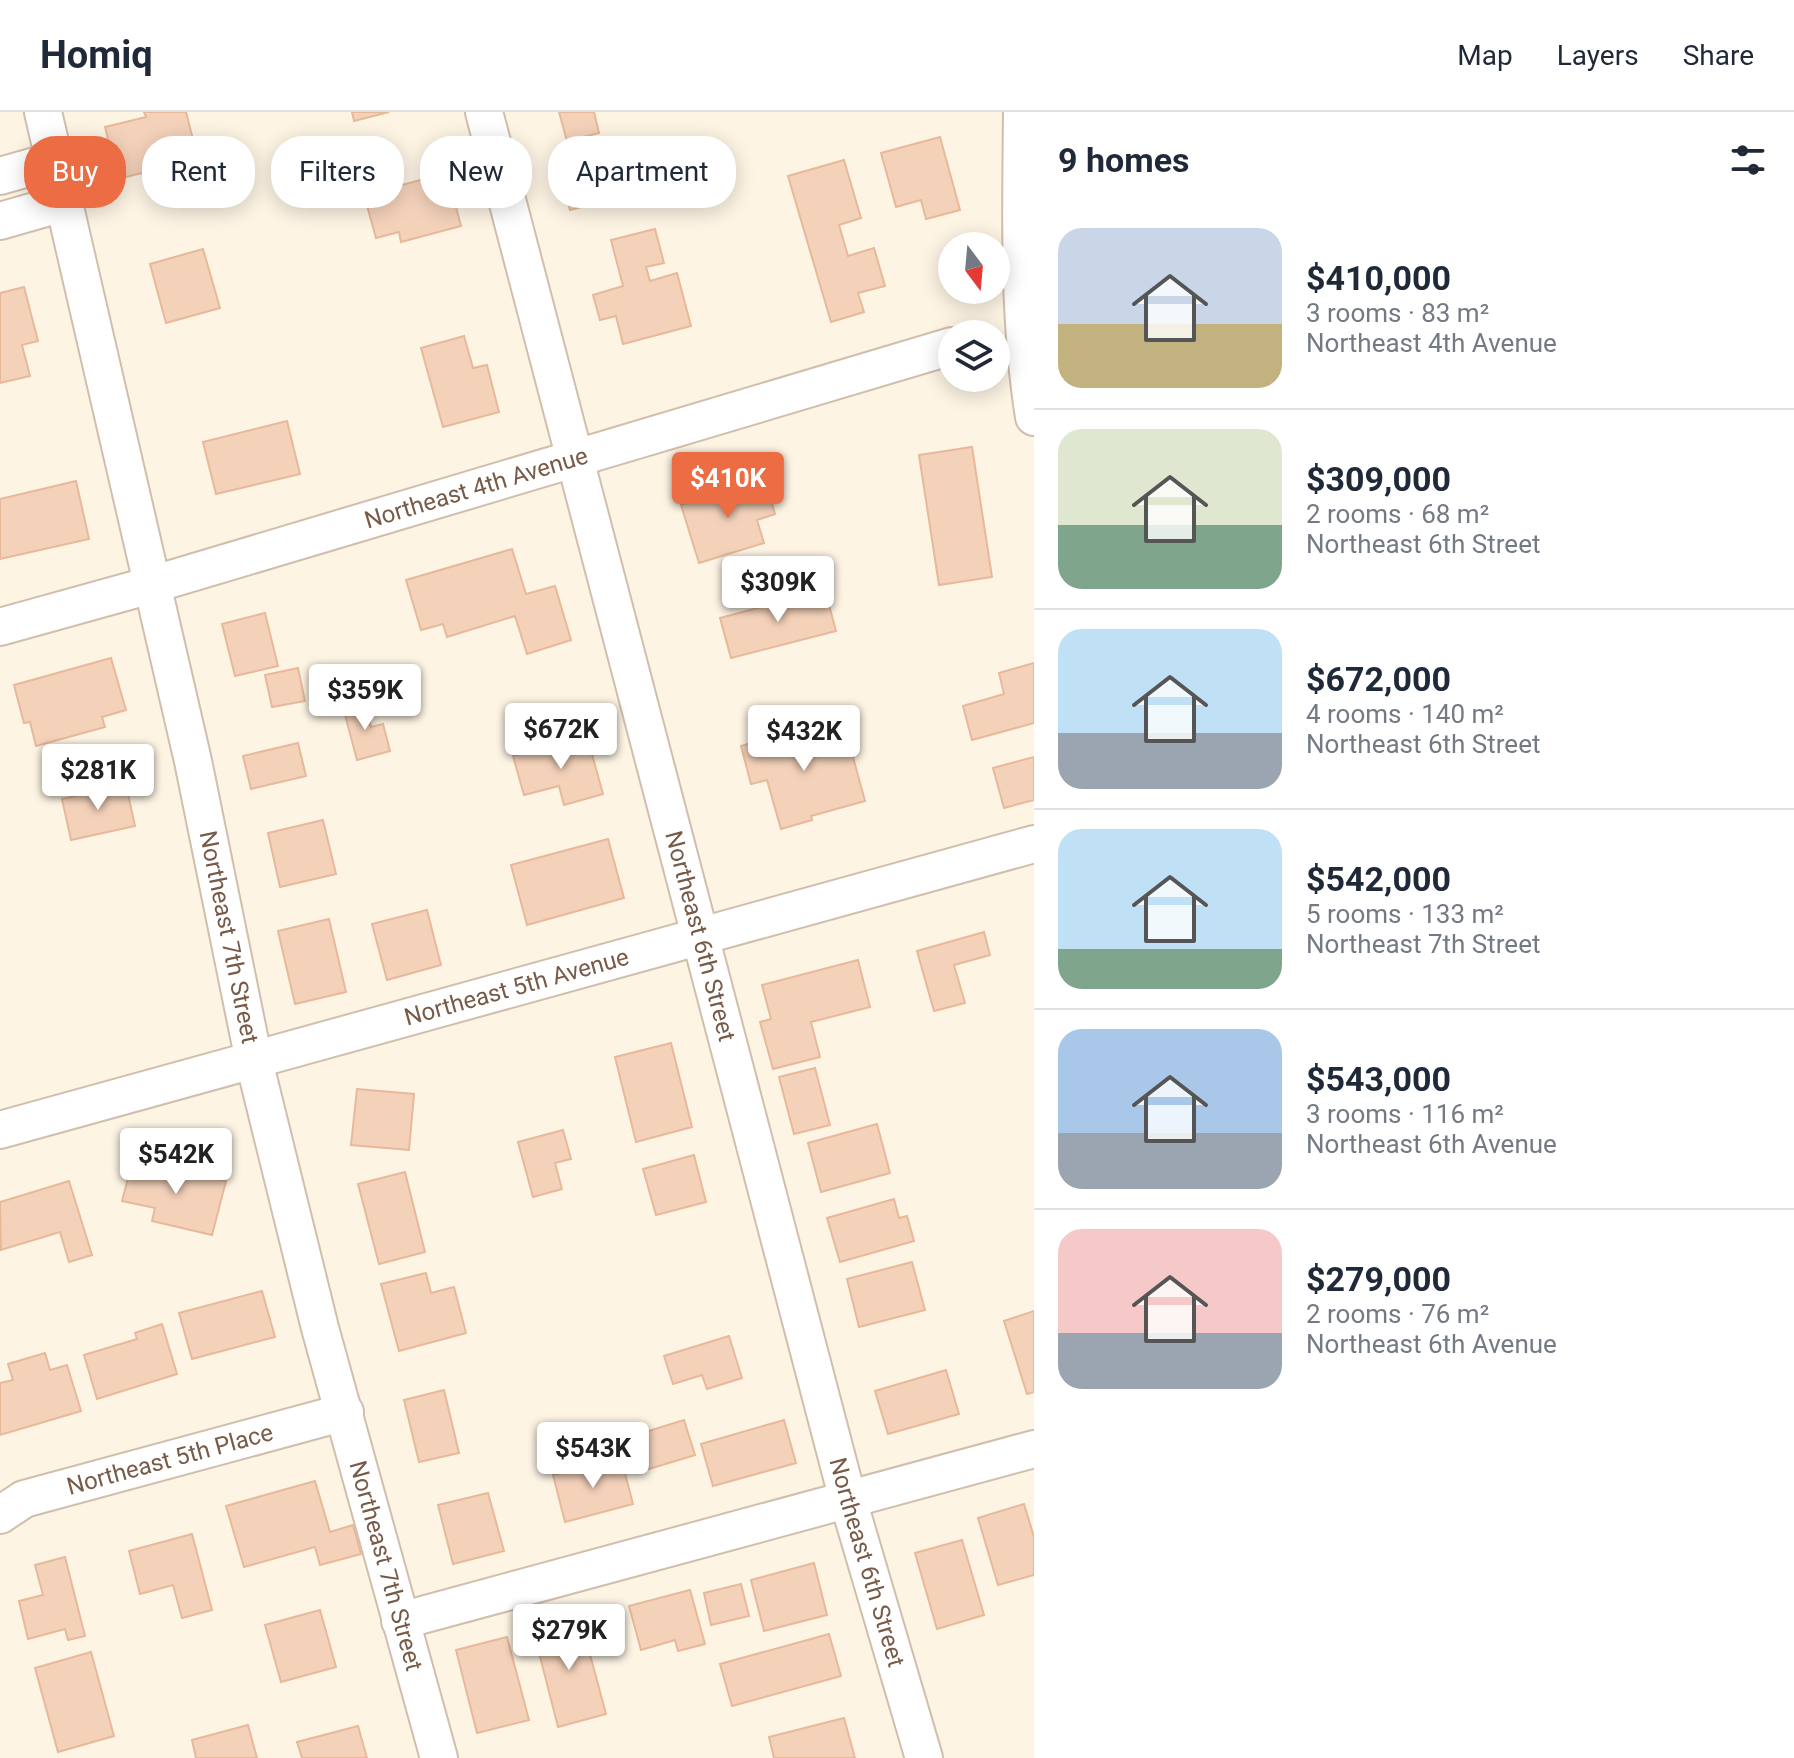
<!DOCTYPE html>
<meta charset="utf-8">
<style>
:root{--surface:#fff;--page:#f2f2f3;--text:#1f2937;--muted:#747a83;--line:#e0e1e3;--accent:#ec6c44}
body{margin:0;font-family:Roboto,sans-serif;background:var(--page);color:var(--text);height:100vh;display:flex;flex-direction:column;font-size:30px;white-space:nowrap}
*{box-sizing:border-box;margin:0}
p{font-size:26px;color:var(--muted)}
.icon{flex:none;width:44px;height:44px;fill:none;stroke:currentColor;stroke-width:2;stroke-linecap:round;stroke-linejoin:round}
.map{position:relative;flex:1;overflow:hidden}
.panel{display:flex;flex-direction:column;background:var(--surface);width:760px}
.panel>*{flex:none}
.banner{position:absolute;left:24px;top:24px;width:760px;height:72px;display:flex;gap:16px}
.needle{width:52px;rotate:164deg}
.tools{position:absolute;left:938px;top:120px;display:grid;gap:16px}
.tools a{display:grid;place-items:center;width:72px;height:72px;border-radius:50%;background:var(--surface);box-shadow:0 4px 20px #0003;font-size:40px}
.price{position:absolute;translate:-50% -68px;padding:0 18px;border-radius:8px;background:#fff;color:#222;font-size:26px;line-height:52px;filter:drop-shadow(0 2px 4px #0008)}
.price::after{content:'';position:absolute;left:50%;top:48px;width:24px;height:18px;margin-left:-12px;background:inherit;clip-path:polygon(0 0,100% 0,50% 100%)}
.price.current{background:var(--accent);color:#fff}
ul{padding:0;list-style:none}
li{display:flex;align-items:center;gap:24px;height:200px;padding:0 24px}
li+li{border-top:2px solid var(--line)}
li span{display:grid;place-items:center;flex:none;width:224px;height:160px;border-radius:24px;color:#555}
li>.icon{margin-inline-start:auto}
span .icon{width:96px;height:96px;fill:#fffc;stroke-width:1}
li b{font-size:34px}
h2{display:flex;justify-content:space-between;align-items:center;height:96px;padding:0 24px;font-size:34px}
.tag{padding:0 28px;border-radius:32px;background:var(--surface);box-shadow:0 4px 20px #0003;font-size:28px;line-height:72px}
.tag.current{background:var(--accent);color:#fff}
header{display:flex;align-items:center;gap:48px;box-sizing:border-box;height:112px;padding:0 40px;background:var(--surface);border-bottom:2px solid var(--line)}
header strong{font-size:38px}
nav{display:flex;gap:44px;margin-inline-start:auto;font-size:28px}
main{display:flex;flex:1;min-height:0}
.map>svg:first-child{display:block}
.building{fill:#f4d2ba;stroke:#e7b99a;stroke-width:2}
.lines{fill:none;stroke-linecap:round;stroke-linejoin:round}
.minor-casing{stroke:#d1beac;stroke-width:40}
.minor{stroke:#fff;stroke-width:36}
.labels{text-anchor:middle;dominant-baseline:central;stroke-width:8;stroke-linejoin:round;paint-order:stroke}
.street-label{font-size:24px;fill:#775a48;stroke:#fff7eb}
</style>
<header>
<strong>Homiq</strong>
<nav><a>Map</a><a>Layers</a><a>Share</a></nav>
</header>
<main>
<div class="map">
<svg width="1034" height="1646" viewBox="0 0 1034 1646">
<rect width="100%" height="100%" fill="#fdf4e4"/>
<path class="building" d="M144 0H186L198 47 118 67 105 15 146 5Z
M352 0H389L354 9Z
M559 0H594L599 21 567 29Z
M940 25 960 98 926 107 921 88 896 95 881 41Z
M601 30 605 44 632 36 643 79 570 98 555 43Z
M844 48 861 106 839 113 848 144 874 136 885 174 858 181 864 200 831 210 788 64Z
M447 61 461 114 401 130 399 120 376 126 364 83Z
M655 117 664 151 646 155 650 169 677 161 691 214 623 232 616 204 600 208 593 183 623 174 611 128Z
M203 137 220 196 166 211 150 152Z
M24 175 38 229 22 233 30 264 0 271V181Z
M464 224 473 256 487 253 499 300 443 315 421 236Z
M287 309 300 362 216 382 203 330Z
M972 335 992 465 939 473 919 343Z
M765 367 775 402 757 408 764 431 699 451 681 393Z
M76 369 89 427 0 447V387Z
M512 437 526 482 555 474 571 528 527 542 515 504 447 525 443 512 421 518 406 468Z
M825 478 836 519 731 546 720 506Z
M265 501 278 554 235 564 222 512Z
M111 546 126 598 102 605 105 615 36 634 30 610 24 611 14 573Z
M1034 551V611L972 628 963 594 1004 582 999 561Z
M298 556 305 589 272 595 265 563Z
M364 589 371 615 383 612 390 639 357 648 343 595Z
M782 607 790 635 846 619 865 689 811 704 812 708 781 717 767 668 751 672 741 634 762 628 758 614Z
M587 624 603 682 564 693 559 674 524 683 513 644Z
M298 631 306 664 251 677 243 644Z
M1034 645V688L1004 696 993 656Z
M126 673 135 714 71 728 62 687Z
M323 708 336 762 280 775 268 721Z
M608 727 624 786 527 813 511 753Z
M427 798 441 853 387 868 372 812Z
M329 807 346 880 295 892 278 819Z
M984 820 990 843 954 853 965 891 934 899 917 839Z
M858 848 870 895 811 910 820 945 773 957 760 910 771 907 762 873Z
M671 931 692 1015 636 1030 615 945Z
M815 956 830 1013 794 1022 779 965Z
M357 977 414 982 409 1038 351 1033Z
M877 1012 890 1061 821 1080 808 1031Z
M563 1018 571 1047 555 1051 562 1077 533 1085 518 1030Z
M694 1043 706 1090 656 1103 643 1057Z
M133 1047 226 1069 212 1123 152 1109 155 1096 122 1089Z
M405 1060 425 1140 379 1152 358 1072Z
M69 1069 92 1143 69 1150 60 1120 1 1138 0 1090Z
M894 1087 899 1106 907 1104 914 1129 840 1150 827 1106Z
M912 1150 925 1198 859 1215 847 1167Z
M426 1161 431 1181 454 1175 466 1221 399 1239 381 1172Z
M262 1179 275 1225 192 1247 179 1201Z
M1034 1199V1280L1027 1282 1004 1209Z
M162 1212 177 1262 97 1287 84 1243 137 1227 135 1221Z
M729 1224 742 1266 707 1277 702 1263 673 1272 664 1244Z
M45 1241 50 1258 67 1253 81 1299 0 1323V1271L13 1268 8 1252Z
M946 1258 959 1302 888 1322 875 1279Z
M444 1278 459 1341 419 1350 404 1288Z
M684 1308 695 1343 649 1357 639 1322Z
M784 1308 796 1351 713 1374 701 1332Z
M621 1346 633 1392 565 1410 553 1363Z
M315 1369 330 1420 353 1413 361 1442 320 1453 315 1435 244 1455 226 1394Z
M488 1381 504 1439 453 1452 438 1393Z
M1024 1392 1034 1425V1463L998 1473 978 1406Z
M192 1422 212 1498 182 1506 173 1473 140 1482 129 1439Z
M962 1428 984 1503 937 1517 915 1441Z
M65 1445 85 1524 68 1528 65 1517 28 1527 19 1489 43 1483 35 1453Z
M814 1451 827 1503 764 1519 751 1468Z
M741 1472 749 1504 711 1513 704 1481Z
M690 1478 705 1532 678 1539 675 1528 641 1538 629 1494Z
M320 1498 336 1555 281 1570 265 1513Z
M580 1505 606 1602 558 1615 533 1517Z
M829 1522 841 1564 732 1594 720 1552Z
M507 1525 529 1608 477 1621 456 1538Z
M91 1540 114 1624 58 1640 35 1556Z
M844 1606 855 1646H774L769 1625Z
M248 1613 257 1646H196L192 1628Z
M358 1614 367 1646H302L297 1630Z"/>
<g class="lines">
<g class="minor-casing">
<g id="minor">
<path id="s1" d="M43 0 193 649 254 949 320 1216 439 1646"/>
<path id="s2" d="M484 0 848 1388 924 1646"/>
<path d="M1022 0C1021 102 1018 204 1034 305"/>
<path d="M0 64 53 49"/>
<path d="M0 109 63 91"/>
<path id="s3" d="M0 515 151 473 952 234"/>
<path id="s4" d="M0 1018 1034 732"/>
<path id="s5" d="M0 1403 24 1387 345 1300"/>
<path d="M400 1509 1034 1337"/>
</g>
</g>
<use href="#minor" class="minor"/>
</g>
<g class="labels">
<g class="street-label">
<text stroke="none"><textPath href="#s3" startOffset="496">Northeast 4th Avenue</textPath></text>
<text stroke="none"><textPath href="#s2" startOffset="852">Northeast 6th Street</textPath></text>
<text stroke="none"><textPath href="#s1" startOffset="846">Northeast 7th Street</textPath></text>
<text stroke="none"><textPath href="#s4" startOffset="536">Northeast 5th Avenue</textPath></text>
<text stroke="none"><textPath href="#s5" startOffset="180">Northeast 5th Place</textPath></text>
<text stroke="none"><textPath href="#s2" startOffset="1500">Northeast 6th Street</textPath></text>
<text stroke="none"><textPath href="#s1" startOffset="1494">Northeast 7th Street</textPath></text>
</g>
</g>
</svg>
<div class="tools">
<a><svg class="needle" viewBox="-14 -14 28 28"><path d="M0-13l5 13h-10z" fill="#e53935"/><path d="M0 13l5-13h-10z" fill="#747a83"/></svg></a>
<a><svg class="icon" aria-label="layers" viewBox="0 0 24 24"><path d="M12 4l9 5-9 5-9-5zM3 14l9 5 9-5"/></svg></a>
</div>
<b class="price current" style="left:728px;top:408px">$410K</b>
<b class="price" style="left:778px;top:512px">$309K</b>
<b class="price" style="left:365px;top:620px">$359K</b>
<b class="price" style="left:561px;top:659px">$672K</b>
<b class="price" style="left:804px;top:661px">$432K</b>
<b class="price" style="left:98px;top:700px">$281K</b>
<b class="price" style="left:176px;top:1084px">$542K</b>
<b class="price" style="left:593px;top:1378px">$543K</b>
<b class="price" style="left:569px;top:1560px">$279K</b>
<div class="banner">
<a class="tag current">Buy</a>
<a class="tag">Rent</a>
<a class="tag">Filters</a>
<a class="tag">New</a>
<a class="tag">Apartment</a>
</div>
</div>
<section class="panel">
<h2>9 homes<svg class="icon" aria-label="filters" viewBox="0 0 24 24"><path d="M4 7h16M4 17h16"/><circle cx="9" cy="7" r="2"/><circle cx="15" cy="17" r="2"/></svg></h2>
<ul>
<li><span style="background:linear-gradient(#c9d6e8 60%,#c2b280 0)"><svg class="icon" aria-label="home" viewBox="0 0 24 24"><path d="M3 11l9-7 9 7M6 9v11h12V9"/></svg></span><div><b>$410,000</b><p>3 rooms · 83 m²</p><p>Northeast 4th Avenue</p></div></li>
<li><span style="background:linear-gradient(#dfe7d0 60%,#7fa58c 0)"><svg class="icon" aria-label="home" viewBox="0 0 24 24"><path d="M3 11l9-7 9 7M6 9v11h12V9"/></svg></span><div><b>$309,000</b><p>2 rooms · 68 m²</p><p>Northeast 6th Street</p></div></li>
<li><span style="background:linear-gradient(#bfe0f5 65%,#9aa5b1 0)"><svg class="icon" aria-label="home" viewBox="0 0 24 24"><path d="M3 11l9-7 9 7M6 9v11h12V9"/></svg></span><div><b>$672,000</b><p>4 rooms · 140 m²</p><p>Northeast 6th Street</p></div></li>
<li><span style="background:linear-gradient(#bfe0f5 75%,#7fa58c 0)"><svg class="icon" aria-label="home" viewBox="0 0 24 24"><path d="M3 11l9-7 9 7M6 9v11h12V9"/></svg></span><div><b>$542,000</b><p>5 rooms · 133 m²</p><p>Northeast 7th Street</p></div></li>
<li><span style="background:linear-gradient(#a9c7e8 65%,#9aa5b1 0)"><svg class="icon" aria-label="home" viewBox="0 0 24 24"><path d="M3 11l9-7 9 7M6 9v11h12V9"/></svg></span><div><b>$543,000</b><p>3 rooms · 116 m²</p><p>Northeast 6th Avenue</p></div></li>
<li><span style="background:linear-gradient(#f6c9c9 65%,#9aa5b1 0)"><svg class="icon" aria-label="home" viewBox="0 0 24 24"><path d="M3 11l9-7 9 7M6 9v11h12V9"/></svg></span><div><b>$279,000</b><p>2 rooms · 76 m²</p><p>Northeast 6th Avenue</p></div></li>
</ul>
</section>
</main>
